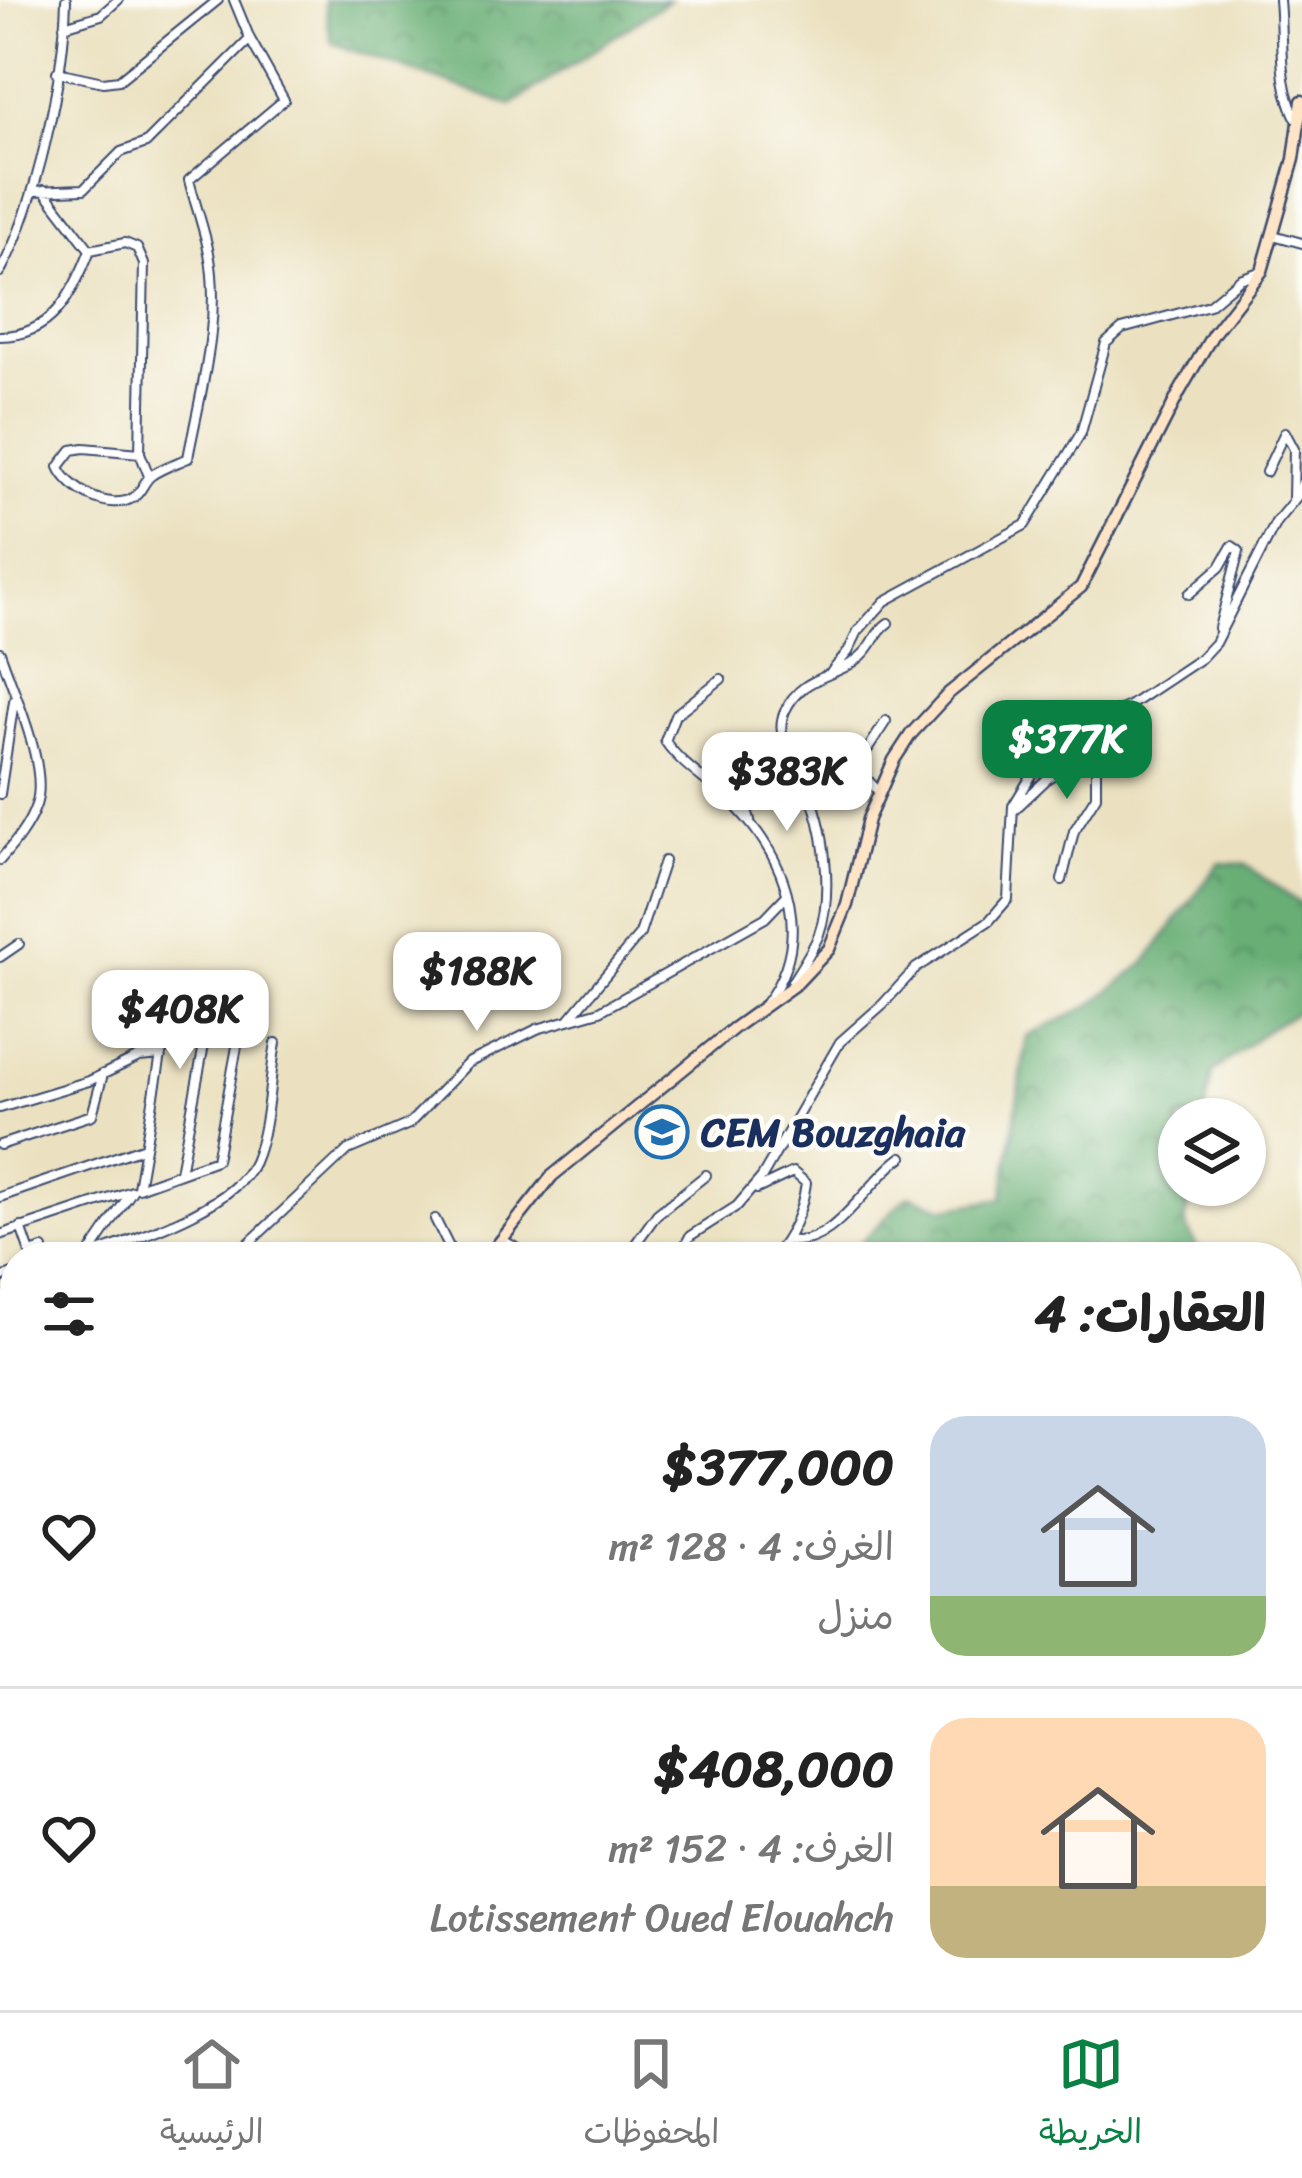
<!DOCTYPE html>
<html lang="ar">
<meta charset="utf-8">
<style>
:root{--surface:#fff;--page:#f6f6f6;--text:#222;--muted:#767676;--line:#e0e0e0;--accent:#0b8043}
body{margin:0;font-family:Sriracha,"Playpen Sans Arabic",sans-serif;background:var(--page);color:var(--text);direction:rtl;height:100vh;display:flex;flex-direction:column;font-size:45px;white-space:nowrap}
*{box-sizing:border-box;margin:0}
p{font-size:39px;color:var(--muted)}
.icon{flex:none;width:66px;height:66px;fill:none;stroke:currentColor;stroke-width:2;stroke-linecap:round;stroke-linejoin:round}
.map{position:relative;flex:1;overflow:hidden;direction:ltr}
.sheet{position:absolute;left:0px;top:1242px;width:1302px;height:768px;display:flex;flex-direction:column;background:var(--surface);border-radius:48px 48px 0 0;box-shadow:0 3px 9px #0004;direction:rtl}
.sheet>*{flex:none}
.buttons{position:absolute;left:1158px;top:1098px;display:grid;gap:24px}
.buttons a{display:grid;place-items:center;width:108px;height:108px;border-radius:50%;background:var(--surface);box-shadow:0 3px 9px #0004;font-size:60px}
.price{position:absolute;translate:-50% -102px;padding:0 27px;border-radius:24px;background:#fff;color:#222;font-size:39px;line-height:78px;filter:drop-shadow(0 3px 6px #0008)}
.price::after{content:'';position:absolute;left:50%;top:72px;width:36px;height:27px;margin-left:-18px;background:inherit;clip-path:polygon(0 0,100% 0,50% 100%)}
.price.current{background:var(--accent);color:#fff}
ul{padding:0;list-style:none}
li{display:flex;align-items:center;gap:36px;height:300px;padding:0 36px}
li+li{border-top:3px solid var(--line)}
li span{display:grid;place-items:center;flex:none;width:336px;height:240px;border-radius:36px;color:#555}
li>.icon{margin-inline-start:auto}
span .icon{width:144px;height:144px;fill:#fffc;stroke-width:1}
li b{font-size:51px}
h2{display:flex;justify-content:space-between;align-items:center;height:144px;padding:0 36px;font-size:51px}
.dock{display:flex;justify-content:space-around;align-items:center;height:168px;border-top:3px solid var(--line);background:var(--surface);font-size:33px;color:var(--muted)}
.dock a{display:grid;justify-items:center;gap:6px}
.dock .current{color:var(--accent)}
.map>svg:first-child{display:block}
.forest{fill:url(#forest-crowns);stroke:#426e69;stroke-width:3}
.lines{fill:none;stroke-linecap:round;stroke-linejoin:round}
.street-casing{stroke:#3a4a6d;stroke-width:12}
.secondary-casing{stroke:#3a4a6d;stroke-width:15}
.street{stroke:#fff;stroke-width:8}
.secondary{stroke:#ffe4c6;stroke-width:10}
.labels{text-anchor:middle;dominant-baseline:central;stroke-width:9;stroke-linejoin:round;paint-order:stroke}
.poi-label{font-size:39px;font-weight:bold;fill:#1b2f5e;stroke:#fdfcf7;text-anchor:start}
</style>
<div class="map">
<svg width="1302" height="2010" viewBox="0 0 1302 2010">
<defs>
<pattern id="forest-crowns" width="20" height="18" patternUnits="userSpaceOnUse" patternTransform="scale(3)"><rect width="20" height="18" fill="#68ae74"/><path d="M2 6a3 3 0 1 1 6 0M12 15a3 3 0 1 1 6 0" fill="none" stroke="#558e62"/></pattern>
</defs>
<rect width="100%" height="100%" fill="#fdfcf7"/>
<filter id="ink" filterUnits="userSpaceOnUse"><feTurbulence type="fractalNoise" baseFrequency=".00833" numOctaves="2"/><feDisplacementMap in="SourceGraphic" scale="24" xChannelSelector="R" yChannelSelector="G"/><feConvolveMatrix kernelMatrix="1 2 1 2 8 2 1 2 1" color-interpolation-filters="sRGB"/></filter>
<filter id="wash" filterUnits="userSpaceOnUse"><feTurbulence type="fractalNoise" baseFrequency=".004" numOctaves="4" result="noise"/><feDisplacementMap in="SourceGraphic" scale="48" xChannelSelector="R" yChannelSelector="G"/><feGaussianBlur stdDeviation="2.7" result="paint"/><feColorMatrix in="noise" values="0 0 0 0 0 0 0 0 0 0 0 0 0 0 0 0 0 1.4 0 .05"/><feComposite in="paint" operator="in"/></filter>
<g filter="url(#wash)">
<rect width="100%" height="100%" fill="#ebe1c0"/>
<path class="forest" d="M324 0H669L511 105 332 43Z
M1219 863 1244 864 1302 905V1009L1267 1029 1212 1073 1204 1119H1179V1185H1192L1185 1224 1202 1257H853V1250L908 1195 946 1208 1003 1198 1027 1036 1090 1006 1145 963Z
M462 1995H764L763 2010H459Z"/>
</g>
<g filter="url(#ink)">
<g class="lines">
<g class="street-casing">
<path id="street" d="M1279 0C1283 40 1277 88 1299 123
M64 26 101 15 118 0
M57 72 103 82 119 80 218 0
M44 190 90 250 125 243 137 248 144 264 140 453 149 476
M34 191 84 189 121 152 146 143 250 39 234 0
M1273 235 1302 243
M0 272C37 205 64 77 66 0
M0 336C52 336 73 294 90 250
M140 453 84 448 72 450 59 467C68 489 110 513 134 497 142 492 144 480 152 475 162 468 177 463 188 458 200 394 222 319 209 253 204 228 195 204 189 180L284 100 250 39
M1266 472 1285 432 1294 449 1293 499
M1189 594 1220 567 1232 546 1239 551 1219 628
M0 652C13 691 49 767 36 805 29 826 14 844 0 860
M832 671 848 652 858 631 885 601 1025 525 1081 433 1106 343 1122 329 1209 305 1240 279 1262 271
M721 679 675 715 665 741C683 768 717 786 739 810 789 864 814 940 766 1003
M878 791 866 778V752L886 721
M0 794 14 701
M1014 810 1046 780 1096 744H1105L1096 759V796L1074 831 1062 880
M750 820 740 786 747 784 760 799
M0 957 19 944
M792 982C801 967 813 950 819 934 832 898 826 841 814 805 806 776 770 741 785 711 803 672 841 679 865 652 874 643 876 631 888 623
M570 1018 640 934 664 861
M161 1055 168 1028
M0 1108 89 1081 139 1057 161 1055 138 1188 216 1160 238 1041
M0 1145 92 1115 103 1074
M180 1172 206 1034
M757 1189 793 1172 806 1183C802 1212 792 1236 773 1257
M132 1191 88 1256C133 1239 234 1208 254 1162 269 1127 269 1080 276 1043
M0 1197 145 1147
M435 1219 454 1257
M21 1227 30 1253 43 1249
M0 1235 129 1192
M502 1240 534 1257
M788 1240C832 1251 868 1180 902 1157
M234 1257 348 1150 409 1124 468 1063 537 1029 600 1011 765 918 787 895
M626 1257 657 1214 706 1175
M679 1257 690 1236 737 1206 762 1177 840 1042 883 1004 916 968 989 921 1008 899 1013 806 1032 775 1088 724 1129 706 1201 658 1215 643 1276 522 1299 494 1302 483
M0 1278 13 1274
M0 1299 15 1293
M0 1338 15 1332
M0 1363 15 1358
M0 1413 15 1411
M0 1522 15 1509
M0 1697H15
M0 1758 15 1748
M91 1995 92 2010
M170 1995 179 2010
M290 1995 297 2010
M378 2000 379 1995
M109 2010 112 1995
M190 2010 225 2009
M820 2010 825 1995
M893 2010 897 1995"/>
</g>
<g class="secondary-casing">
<path id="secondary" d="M488 1257 552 1176 734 1028 797 983 829 949 847 905 868 819 894 760 911 734 949 693 1081 587 1180 391 1213 334 1262 271 1294 159 1302 101
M1302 1297 1295 1319 1302 1354
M0 1645 15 1642
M1287 1661 1302 1651
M213 2010V1995
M225 2010 226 1995
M1018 2010 1020 1995"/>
</g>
<use href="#street" class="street"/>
<use href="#secondary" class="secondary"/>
</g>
</g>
<defs>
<g id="school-ring" transform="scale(2.7)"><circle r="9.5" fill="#fdfcf7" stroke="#1f6fb2" stroke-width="1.5"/><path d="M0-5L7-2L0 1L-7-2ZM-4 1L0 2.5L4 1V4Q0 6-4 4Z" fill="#1f6fb2"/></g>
</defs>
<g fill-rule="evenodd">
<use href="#school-ring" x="662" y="1132"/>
</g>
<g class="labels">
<g class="poi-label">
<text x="701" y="1132">CEM Bouzghaia</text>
</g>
</g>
</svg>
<div class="buttons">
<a><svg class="icon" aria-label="layers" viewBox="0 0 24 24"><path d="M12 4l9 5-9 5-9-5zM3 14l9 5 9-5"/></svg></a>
</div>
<b class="price current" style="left:1067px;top:802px">$377K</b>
<b class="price" style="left:787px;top:834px">$383K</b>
<b class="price" style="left:477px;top:1034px">$188K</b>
<b class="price" style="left:180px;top:1072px">$408K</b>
<section class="sheet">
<h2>العقارات: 4<svg class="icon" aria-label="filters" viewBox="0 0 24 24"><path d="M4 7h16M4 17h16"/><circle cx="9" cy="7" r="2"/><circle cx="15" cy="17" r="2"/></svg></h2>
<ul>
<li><span style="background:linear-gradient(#c9d6e8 75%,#8fb573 0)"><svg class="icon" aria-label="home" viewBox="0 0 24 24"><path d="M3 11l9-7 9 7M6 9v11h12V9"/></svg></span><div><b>$377,000</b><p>الغرف: 4 · 128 m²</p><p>منزل</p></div><svg class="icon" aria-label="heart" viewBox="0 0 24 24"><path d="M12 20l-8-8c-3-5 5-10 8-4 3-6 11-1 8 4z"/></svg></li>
<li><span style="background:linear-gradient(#ffd9b3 70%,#c2b280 0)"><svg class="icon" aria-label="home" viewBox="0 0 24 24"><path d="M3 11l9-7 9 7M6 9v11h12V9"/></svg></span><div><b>$408,000</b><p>الغرف: 4 · 152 m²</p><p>Lotissement Oued Elouahch</p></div><svg class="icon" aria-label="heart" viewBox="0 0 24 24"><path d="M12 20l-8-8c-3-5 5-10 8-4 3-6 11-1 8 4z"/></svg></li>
</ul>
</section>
</div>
<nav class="dock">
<a class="current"><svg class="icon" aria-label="map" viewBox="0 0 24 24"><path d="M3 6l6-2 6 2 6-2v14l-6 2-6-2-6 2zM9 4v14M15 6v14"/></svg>الخريطة</a>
<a><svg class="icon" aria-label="saved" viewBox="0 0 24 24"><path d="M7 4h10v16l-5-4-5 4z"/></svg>المحفوظات</a>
<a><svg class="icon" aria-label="home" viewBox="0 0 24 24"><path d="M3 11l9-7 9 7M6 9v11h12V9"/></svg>الرئيسية</a>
</nav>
